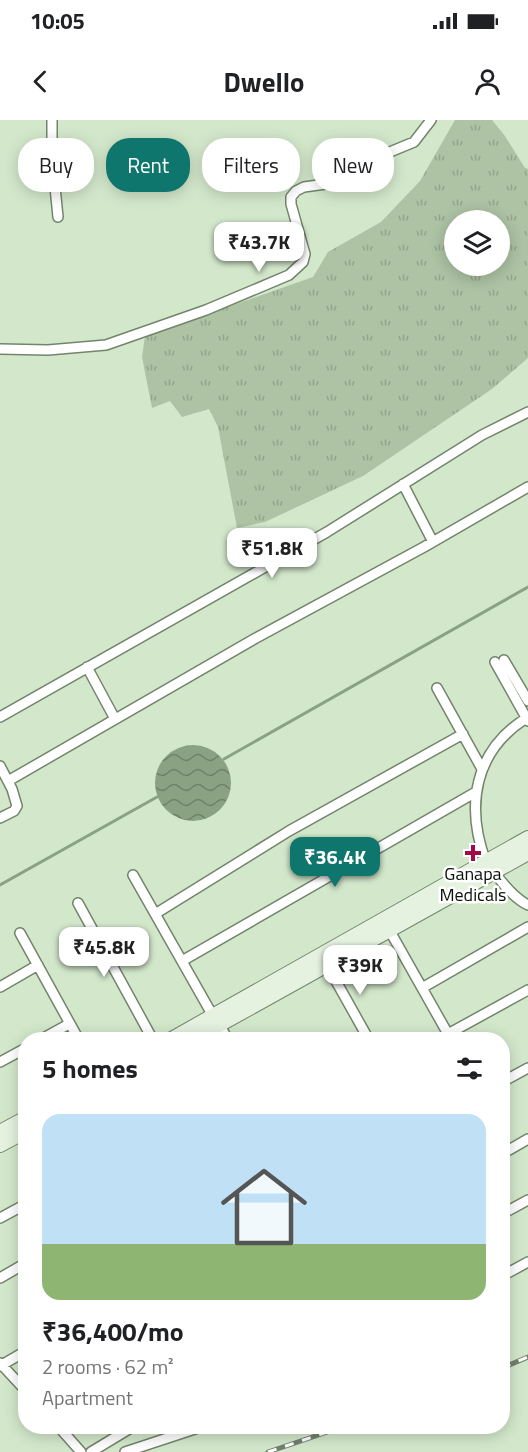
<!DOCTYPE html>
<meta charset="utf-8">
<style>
:root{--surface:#fff;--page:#f2f2f2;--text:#202124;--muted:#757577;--line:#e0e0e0;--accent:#0f766e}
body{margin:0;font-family:"Titillium Web",sans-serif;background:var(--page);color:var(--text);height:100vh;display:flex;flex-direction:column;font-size:22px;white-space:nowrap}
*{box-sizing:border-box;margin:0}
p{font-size:20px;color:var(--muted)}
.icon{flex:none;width:33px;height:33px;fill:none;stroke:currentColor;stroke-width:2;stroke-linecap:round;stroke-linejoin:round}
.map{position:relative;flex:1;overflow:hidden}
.details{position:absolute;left:18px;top:912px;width:492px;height:402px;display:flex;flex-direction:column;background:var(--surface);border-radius:24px;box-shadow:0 3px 15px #0003}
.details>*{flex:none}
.hud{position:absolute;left:18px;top:18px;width:492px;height:54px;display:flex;gap:12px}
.tools{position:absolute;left:444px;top:90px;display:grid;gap:12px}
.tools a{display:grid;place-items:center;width:66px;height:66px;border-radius:50%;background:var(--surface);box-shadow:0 3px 15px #0003;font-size:30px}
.price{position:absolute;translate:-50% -51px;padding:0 14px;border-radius:12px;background:#fff;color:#222;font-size:20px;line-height:39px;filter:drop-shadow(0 2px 3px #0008)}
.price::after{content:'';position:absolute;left:50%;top:36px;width:18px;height:14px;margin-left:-9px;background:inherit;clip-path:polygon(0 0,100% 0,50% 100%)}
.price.selected{background:var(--accent);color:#fff}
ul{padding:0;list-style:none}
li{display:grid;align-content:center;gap:12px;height:318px;padding:0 24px}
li+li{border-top:2px solid var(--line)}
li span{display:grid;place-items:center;height:186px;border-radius:18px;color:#555}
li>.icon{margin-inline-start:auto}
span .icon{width:108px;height:108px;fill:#fffc;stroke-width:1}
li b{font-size:26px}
h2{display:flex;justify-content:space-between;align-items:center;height:72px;padding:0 24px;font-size:26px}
.chip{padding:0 21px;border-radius:24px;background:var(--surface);box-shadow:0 3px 15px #0003;font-size:21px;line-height:54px}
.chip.selected{background:var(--accent);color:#fff}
.status{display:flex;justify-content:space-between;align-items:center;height:42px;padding:0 30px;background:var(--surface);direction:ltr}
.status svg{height:16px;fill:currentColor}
header{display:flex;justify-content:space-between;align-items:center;height:78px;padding:0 24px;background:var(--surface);font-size:27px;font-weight:700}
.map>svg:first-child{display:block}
.grass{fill:url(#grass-tufts);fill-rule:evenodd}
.water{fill:url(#water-waves)}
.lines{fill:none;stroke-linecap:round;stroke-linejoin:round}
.stream{stroke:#8aa281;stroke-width:3}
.street-casing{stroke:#72856b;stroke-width:12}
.secondary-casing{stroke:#72856b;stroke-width:16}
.street{stroke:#fff;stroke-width:9}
.secondary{stroke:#e5f2e0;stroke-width:14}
.rail-casing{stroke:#73816e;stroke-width:5}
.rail{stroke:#fff;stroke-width:3;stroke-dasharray:9;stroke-linecap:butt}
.poi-dot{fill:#a40b44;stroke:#fff;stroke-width:2}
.labels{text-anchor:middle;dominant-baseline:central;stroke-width:5;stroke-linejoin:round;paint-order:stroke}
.poi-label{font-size:18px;fill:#080f06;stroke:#fff}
</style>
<div class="status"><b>10:05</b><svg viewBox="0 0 49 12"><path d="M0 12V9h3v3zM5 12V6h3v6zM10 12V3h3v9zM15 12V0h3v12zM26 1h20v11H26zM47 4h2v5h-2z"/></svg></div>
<header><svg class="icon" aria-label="back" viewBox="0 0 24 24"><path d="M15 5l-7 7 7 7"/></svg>Dwello<svg class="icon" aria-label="person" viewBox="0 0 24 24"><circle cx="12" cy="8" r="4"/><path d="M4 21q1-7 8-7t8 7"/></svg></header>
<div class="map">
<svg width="528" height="1332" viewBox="0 0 528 1332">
<defs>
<pattern id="grass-tufts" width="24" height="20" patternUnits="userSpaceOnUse" patternTransform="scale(1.5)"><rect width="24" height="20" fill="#adc3a4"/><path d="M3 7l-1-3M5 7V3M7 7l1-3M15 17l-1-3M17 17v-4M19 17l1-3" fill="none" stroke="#93a68c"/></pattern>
<pattern id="water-waves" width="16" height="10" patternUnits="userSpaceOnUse" patternTransform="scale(1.5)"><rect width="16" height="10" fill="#8aa281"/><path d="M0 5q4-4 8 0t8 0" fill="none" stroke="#6f8268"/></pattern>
</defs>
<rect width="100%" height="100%" fill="#d3e8cb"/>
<path class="grass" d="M455 0H492L505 16 525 48 528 49V238L492 269 363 356 265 402 237 408 218 307 209 289 182 297 170 281 152 288 142 237 145 216 313 157 328 132 381 102 420 61ZM454 100H500V146H454Z"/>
<path class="water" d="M155 663a38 38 0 1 1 76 0a38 38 0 1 1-76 0Z"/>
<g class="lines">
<path class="stream" d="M224 639 528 467
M0 765 157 677"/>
<g class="street-casing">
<path id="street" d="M52 0V37L58 97
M0 229 48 230 106 225 206 190 289 155 303 142 305 134 291 84V77L296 71 304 67 333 63 385 34 414 22 431 0
M403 364 433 422
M504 540 528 581
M495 542 528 601
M87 547 115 599
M437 568 482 649
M0 597 327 412 482 315 528 292
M0 646 12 669 17 686 14 691 0 698
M8 661 256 518 424 427 528 367
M486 742C465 686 474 630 528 597
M494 752C503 764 514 778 528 785
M133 755 213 896
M78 783 153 920
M155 794 289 711 463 614
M387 806 448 914
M20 813 79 920
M182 841 476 672
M327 845 369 920
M0 867 38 845
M422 868 528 807
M219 904 228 920
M40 920 69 904
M437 920 528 870
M0 942 26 928
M502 962 528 948
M502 1034 528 1019
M502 1094 528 1080
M0 1098 26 1084
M502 1156 528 1142
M0 1158 26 1143
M0 1243 26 1271
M0 1246 26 1231
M58 1306 81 1332
M91 1332 134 1306
M125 1332 204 1306"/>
</g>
<g class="secondary-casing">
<path id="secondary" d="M170 920 528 718
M192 920 528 733
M0 1012 26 998
M0 1025 26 1011"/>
</g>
<use href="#street" class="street"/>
<use href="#secondary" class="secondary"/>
<g class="rail-casing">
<path id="rail" d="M502 1248 528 1237
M268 1332 345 1306"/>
</g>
<use href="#rail" class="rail"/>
</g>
<path class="poi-dot" d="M470 724h6v6h6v6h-6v6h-6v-6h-6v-6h6z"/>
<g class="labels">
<g class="poi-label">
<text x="473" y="753">Ganapa<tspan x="473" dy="21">Medicals</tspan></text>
</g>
</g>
</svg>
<div class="tools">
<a><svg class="icon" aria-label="layers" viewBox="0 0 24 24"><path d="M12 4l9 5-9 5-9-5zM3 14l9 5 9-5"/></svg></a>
</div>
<b class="price" style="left:259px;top:153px">₹43.7K</b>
<b class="price" style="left:272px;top:459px">₹51.8K</b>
<b class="price selected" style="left:335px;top:768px">₹36.4K</b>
<b class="price" style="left:104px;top:858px">₹45.8K</b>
<b class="price" style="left:360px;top:876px">₹39K</b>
<div class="hud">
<a class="chip">Buy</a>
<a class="chip selected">Rent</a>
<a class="chip">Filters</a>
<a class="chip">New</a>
</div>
<section class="details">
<h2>5 homes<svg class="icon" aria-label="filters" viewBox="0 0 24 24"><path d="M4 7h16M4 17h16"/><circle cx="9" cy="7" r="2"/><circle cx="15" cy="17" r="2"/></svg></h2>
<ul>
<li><span style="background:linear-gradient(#bfe0f5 70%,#8fb573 0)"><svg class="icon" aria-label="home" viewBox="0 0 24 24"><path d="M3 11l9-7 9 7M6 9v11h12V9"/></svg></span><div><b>₹36,400/mo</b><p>2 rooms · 62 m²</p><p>Apartment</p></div></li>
</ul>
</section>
</div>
